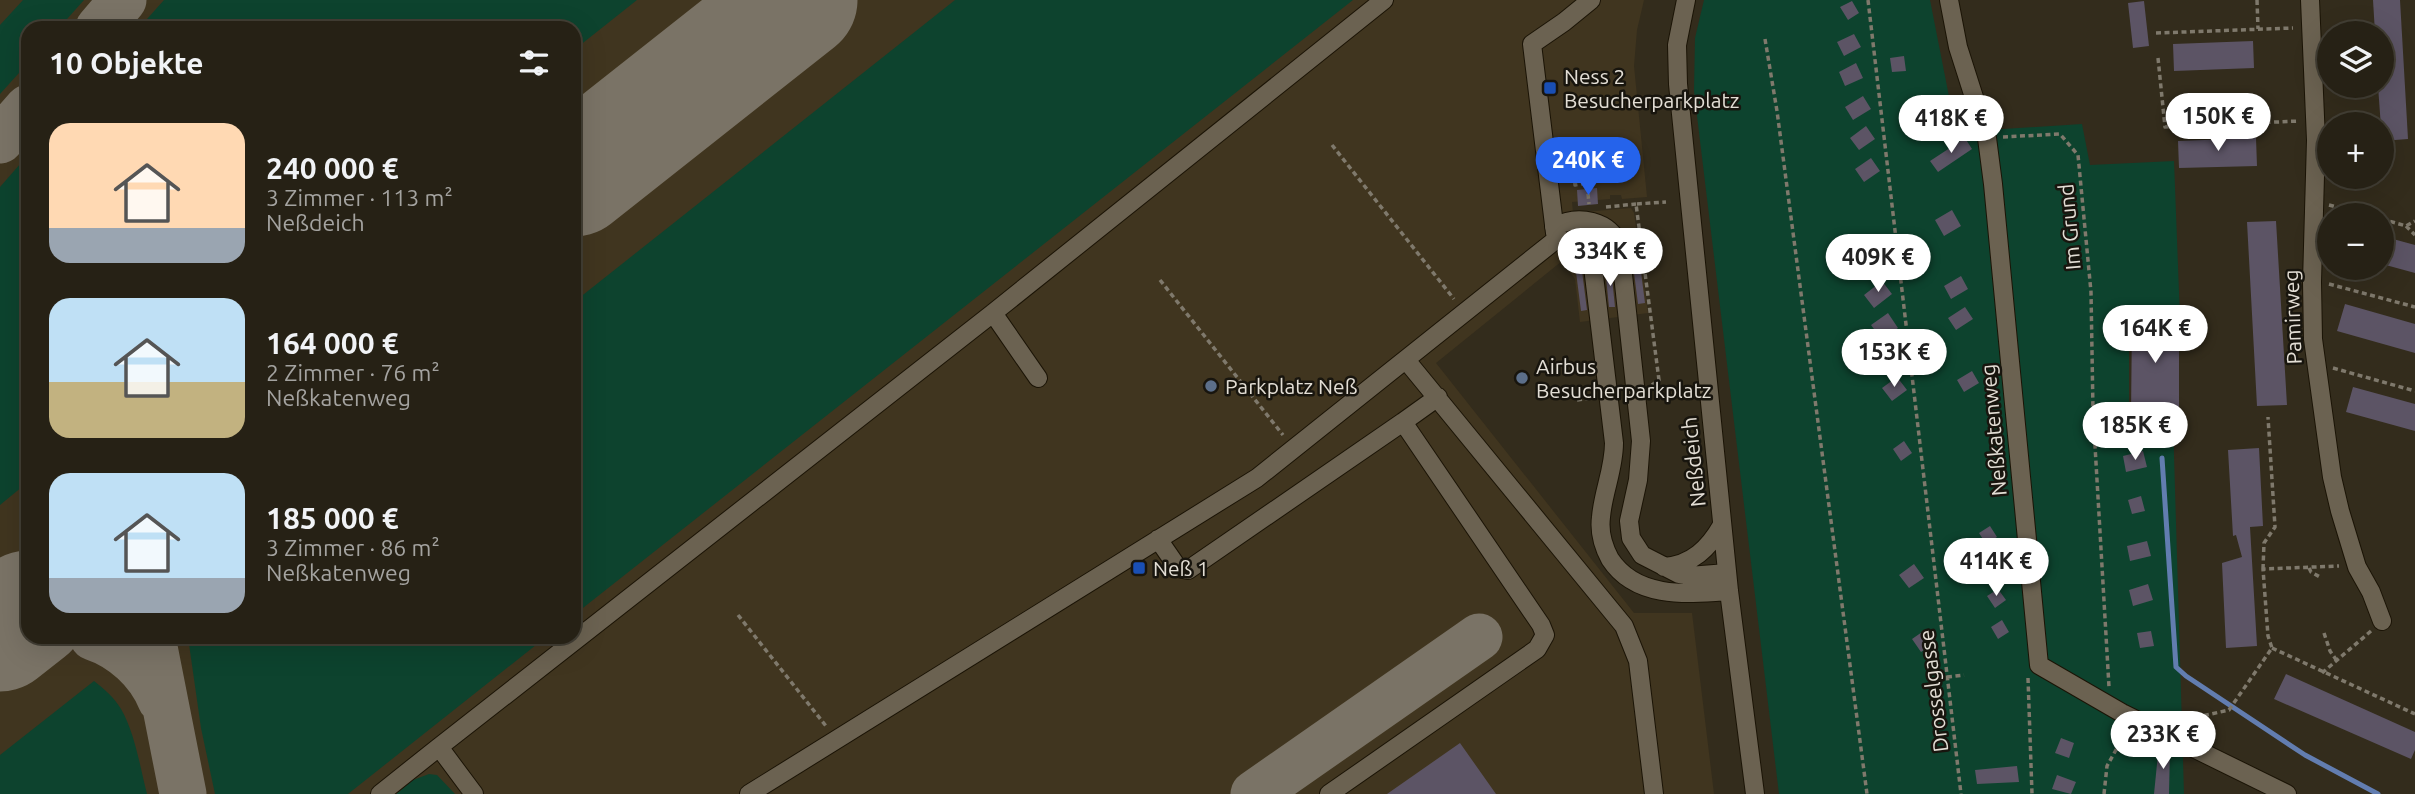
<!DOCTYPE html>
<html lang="de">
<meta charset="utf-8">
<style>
:root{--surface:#262115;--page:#322e22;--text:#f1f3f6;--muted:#a4a3a0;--line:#423e34;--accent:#2563eb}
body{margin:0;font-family:Ubuntu,sans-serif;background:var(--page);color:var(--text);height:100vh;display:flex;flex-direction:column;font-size:26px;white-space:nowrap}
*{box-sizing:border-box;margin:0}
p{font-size:23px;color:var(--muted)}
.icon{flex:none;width:38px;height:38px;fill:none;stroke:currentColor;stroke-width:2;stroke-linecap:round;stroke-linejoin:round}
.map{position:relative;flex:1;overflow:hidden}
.details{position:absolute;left:21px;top:21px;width:560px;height:623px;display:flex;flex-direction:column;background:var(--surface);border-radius:21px;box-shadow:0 7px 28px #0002,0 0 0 2px var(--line)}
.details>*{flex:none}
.buttons{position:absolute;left:2317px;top:21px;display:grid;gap:14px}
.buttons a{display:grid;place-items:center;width:77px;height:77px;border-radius:50%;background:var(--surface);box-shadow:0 7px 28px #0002,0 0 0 2px var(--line);font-size:35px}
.price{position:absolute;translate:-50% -60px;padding:0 16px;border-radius:24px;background:#fff;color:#222;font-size:23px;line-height:46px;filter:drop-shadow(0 2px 4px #0008)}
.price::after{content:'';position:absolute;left:50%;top:42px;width:21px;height:16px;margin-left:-10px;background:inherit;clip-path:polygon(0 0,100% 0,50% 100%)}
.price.selected{background:var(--accent);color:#fff}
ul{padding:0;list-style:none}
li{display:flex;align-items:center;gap:21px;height:175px;padding:0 28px}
li span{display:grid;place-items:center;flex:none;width:196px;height:140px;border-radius:21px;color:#555}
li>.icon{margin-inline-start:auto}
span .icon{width:84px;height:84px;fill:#fffc;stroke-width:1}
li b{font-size:30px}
h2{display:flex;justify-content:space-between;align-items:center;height:84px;padding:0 28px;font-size:30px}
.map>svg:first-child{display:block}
.built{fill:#40351f;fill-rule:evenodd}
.green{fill:#0d432e}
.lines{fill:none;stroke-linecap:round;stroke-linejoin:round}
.stream{stroke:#627db0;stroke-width:5}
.taxiway{stroke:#7a7366;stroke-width:47}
.runway{stroke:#7a7366;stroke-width:119}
.building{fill:#5c5465}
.minor-casing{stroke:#1b1406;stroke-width:20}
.path{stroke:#7f796c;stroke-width:3.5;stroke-dasharray:5 3.5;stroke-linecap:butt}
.minor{stroke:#6b6251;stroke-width:18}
.transit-dot{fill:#1a4fb4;stroke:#18150e;stroke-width:2.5}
.service-dot{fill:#5c6f8a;stroke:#18150e;stroke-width:2.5}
.labels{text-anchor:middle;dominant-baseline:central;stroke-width:5;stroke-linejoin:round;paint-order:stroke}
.poi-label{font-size:21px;fill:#e3ded5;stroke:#18150e;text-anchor:start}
.street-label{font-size:21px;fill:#e3ded5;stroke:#18150e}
</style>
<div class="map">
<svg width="2415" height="794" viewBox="0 0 2415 794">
<rect width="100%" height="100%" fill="#332c1c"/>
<path class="built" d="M0 0H1644L1637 30 1634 66 1647 197 1622 199 1621 195H1610V199L1572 202 1573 213 1631 208 1634 213 1648 313 1580 322 1575 279 1562 261 1436 363 1634 613H1692L1714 794H0ZM28 28H574V637H28Z"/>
<path class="green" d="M23 0H84L59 28H28V63L0 94V25Z
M164 0H637L574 50V28H139Z
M955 0H1353L574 615V302Z
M1704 0H1930L1956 132 2082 124 2090 165 2174 161 2180 318H2129V417L2173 421 2184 794H1779L1694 91 1695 38Z
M28 155V482L0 505V187Z
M188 637H546L348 794H215L201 728Z
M94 681C104 689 114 697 121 709 135 733 140 767 147 794H0V755Z
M429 774 437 775 455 794H396L413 780Z"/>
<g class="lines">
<path class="stream" d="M2162 458 2176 667 2186 676 2305 755 2378 794"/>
<path class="taxiway" d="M779 15 793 0
M99 28 123 0
M0 140 28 108
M0 634 28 630
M93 637C123 647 149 671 161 700
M152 637 183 794
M1254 794 1479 637"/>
<path class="runway" d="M574 177 798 0
M0 632 28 610"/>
</g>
<path class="building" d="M2373 0H2400L2408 139 2382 141 2378 86H2382V33H2375Z
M1852 1 1859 13 1848 20 1840 7Z
M2144 1 2149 46 2133 48 2128 3Z
M1854 34 1861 47 1844 56 1837 42Z
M2253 41 2254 68 2174 71 2173 44Z
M1904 56 1906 71 1892 72 1890 58Z
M1856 63 1863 78 1845 86 1839 72Z
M1863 96 1871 109 1853 120 1845 107Z
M1943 118 1950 130 1932 140 1925 128Z
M1866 126 1875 139 1859 150 1850 138Z
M1965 138 1972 149 1938 172 1930 161Z
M2256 138 2257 166 2179 168 2178 141Z
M1871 158 1880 171 1864 182 1855 169Z
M1597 188 1598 204 1578 206 1577 190Z
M1952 210 1961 226 1944 236 1935 220Z
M2276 221 2287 405 2257 406 2247 222Z
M2382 236 2415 245V273L2382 264Z
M1640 264 1645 303 1638 304 1633 265Z
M1605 268H1611L1615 307H1609Z
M1582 271 1587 310 1581 311 1576 272Z
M1961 276 1968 289 1951 299 1944 286Z
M1882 281 1892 294 1874 308 1864 295Z
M2345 304 2415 324V353L2337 331Z
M1965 307 1973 319 1956 330 1948 318Z
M1888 313 1898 328 1882 340 1871 325Z
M2132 319 2179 320V407H2146V415H2131Z
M1972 371 1979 383 1964 392 1957 380Z
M1897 377 1907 390 1892 401 1882 388Z
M2353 387 2415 404V431L2346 412Z
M1904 441 1912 453 1901 461 1893 449Z
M2259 448 2263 526 2250 527 2257 646 2226 648 2222 563 2242 557 2236 535 2233 536 2228 450Z
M2143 451 2147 467 2126 472 2123 456Z
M2141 496 2145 511 2132 514 2128 500Z
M1990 526 1997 537 1986 544 1979 533Z
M2147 541 2151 556 2130 561 2127 546Z
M1914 564 1924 578 1909 588 1899 575Z
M2148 584 2153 600 2133 606 2129 590Z
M1998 589 2006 600 1995 608 1987 596Z
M2002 620 2009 632 1998 639 1991 627Z
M1925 630 1934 643 1921 652 1912 639Z
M2151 631 2154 646 2140 648 2137 633Z
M2286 674 2415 732V750L2411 759 2274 699Z
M2061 738 2074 743 2069 758 2055 753Z
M1460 743 1496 794H1387Z
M2159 744 2170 749 2169 794H2154Z
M2017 766 2019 782 1977 784 1975 770Z
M2057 775 2076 782 2071 794 2052 789Z"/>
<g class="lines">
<g class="minor-casing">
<path id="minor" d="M1591 0 1564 22 1532 44 1555 233C1566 252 1586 235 1593 267L1614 443C1614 469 1603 492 1601 517 1599 532 1603 546 1610 559 1636 599 1687 594 1729 591
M1686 0 1677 45 1678 84 1729 591 1755 794
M1949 0 1958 47 1987 138 1993 184 2039 665 2122 713 2287 794
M2310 0 2316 140 2312 282 2313 339 2332 477 2340 511 2357 567 2371 592 2382 621
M1554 227C1578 214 1610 220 1620 247L1641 441 1638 480 1629 521 1631 538 1642 555 1679 574 1689 576 1727 573
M993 313 1038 378
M1406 360 1624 626 1638 661 1654 794
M1403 422 1438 397
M1158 539 1178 568 1188 570 1403 422 1541 625 1545 635 1537 649 1329 794
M1664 567C1692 565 1709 548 1722 525
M380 794 439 747
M474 794 439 747 993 313 1384 0
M749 794 1257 478 1558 238"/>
</g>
<path class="path" d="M1868 0 1961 794
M2257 0 2258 29
M2156 33 2293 28
M1765 39 1777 111 1867 794
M2158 58 2165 127 2299 121
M2003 137 2060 134 2078 155 2091 292 2093 411 2109 687
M1332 145 1454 299
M1574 174 1575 185 1587 183 1589 204
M2329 205 2367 215
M1606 207 1636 204
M2382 219 2406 226 2415 221
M2406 226 2415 235
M1160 280 1283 435
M2329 284 2415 307
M2333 368 2415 391
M1652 385 1659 380 1636 204 1666 202
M1577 400 1591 398
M2309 568 2311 572 2320 577
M2263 569 2264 543 2275 527 2268 417
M738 615 826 726
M2324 633 2330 651 2337 661
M2272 648 2415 714
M2322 673 2371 631
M1947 677 1964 675
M2028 678 2032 794
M2181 724 2184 720 2229 710 2272 648 2268 636 2263 569 2339 566
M2104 794 2107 766 2126 732"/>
<use href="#minor" class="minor"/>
</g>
<g class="transit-dot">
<rect x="1543" y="81" width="14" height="14" rx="3.5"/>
<rect x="1132" y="561" width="14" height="14" rx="3.5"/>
</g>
<g class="service-dot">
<circle cx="1522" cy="378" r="7"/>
<circle cx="1211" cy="386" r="7"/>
</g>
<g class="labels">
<g class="poi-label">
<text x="1564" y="76">Ness 2<tspan x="1564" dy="24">Besucherparkplatz</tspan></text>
<text x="1536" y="366">Airbus<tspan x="1536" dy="24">Besucherparkplatz</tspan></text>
<text x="1225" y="386">Parkplatz Neß</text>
<text x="1153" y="568">Neß 1</text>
</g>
<g class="street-label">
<text transform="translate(2069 227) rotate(-95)">Im Grund</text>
<text transform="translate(2292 317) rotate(-92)">Pamirweg</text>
<text transform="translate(1993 430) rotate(-95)">Neßkatenweg</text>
<text transform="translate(1693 462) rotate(-96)">Neßdeich</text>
<text transform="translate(1933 691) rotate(-97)">Drosselgasse</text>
</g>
</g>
</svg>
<div class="buttons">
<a><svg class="icon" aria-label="layers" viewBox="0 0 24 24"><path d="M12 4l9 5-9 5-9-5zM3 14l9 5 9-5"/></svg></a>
<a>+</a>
<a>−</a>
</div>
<b class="price" style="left:2218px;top:153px">150K €</b>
<b class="price" style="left:1951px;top:155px">418K €</b>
<b class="price selected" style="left:1588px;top:197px">240K €</b>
<b class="price" style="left:1610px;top:288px">334K €</b>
<b class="price" style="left:1878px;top:294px">409K €</b>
<b class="price" style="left:2155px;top:365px">164K €</b>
<b class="price" style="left:1894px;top:389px">153K €</b>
<b class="price" style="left:2135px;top:462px">185K €</b>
<b class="price" style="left:1996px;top:598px">414K €</b>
<b class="price" style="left:2163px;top:771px">233K €</b>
<section class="details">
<h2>10 Objekte<svg class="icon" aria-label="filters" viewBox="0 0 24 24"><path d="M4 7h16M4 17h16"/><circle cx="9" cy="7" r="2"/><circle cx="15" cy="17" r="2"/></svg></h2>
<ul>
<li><span style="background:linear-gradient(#ffd9b3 75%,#9aa5b1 0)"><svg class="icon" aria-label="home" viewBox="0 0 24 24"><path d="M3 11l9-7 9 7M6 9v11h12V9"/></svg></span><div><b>240 000 €</b><p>3 Zimmer · 113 m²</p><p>Neßdeich</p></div></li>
<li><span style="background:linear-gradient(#bfe0f5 60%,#c2b280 0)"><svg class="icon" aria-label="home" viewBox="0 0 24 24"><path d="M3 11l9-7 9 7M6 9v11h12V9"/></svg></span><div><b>164 000 €</b><p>2 Zimmer · 76 m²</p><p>Neßkatenweg</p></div></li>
<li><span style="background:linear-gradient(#bfe0f5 75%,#9aa5b1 0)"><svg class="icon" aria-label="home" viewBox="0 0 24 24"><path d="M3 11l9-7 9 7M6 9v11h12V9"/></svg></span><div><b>185 000 €</b><p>3 Zimmer · 86 m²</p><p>Neßkatenweg</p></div></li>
</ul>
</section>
</div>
